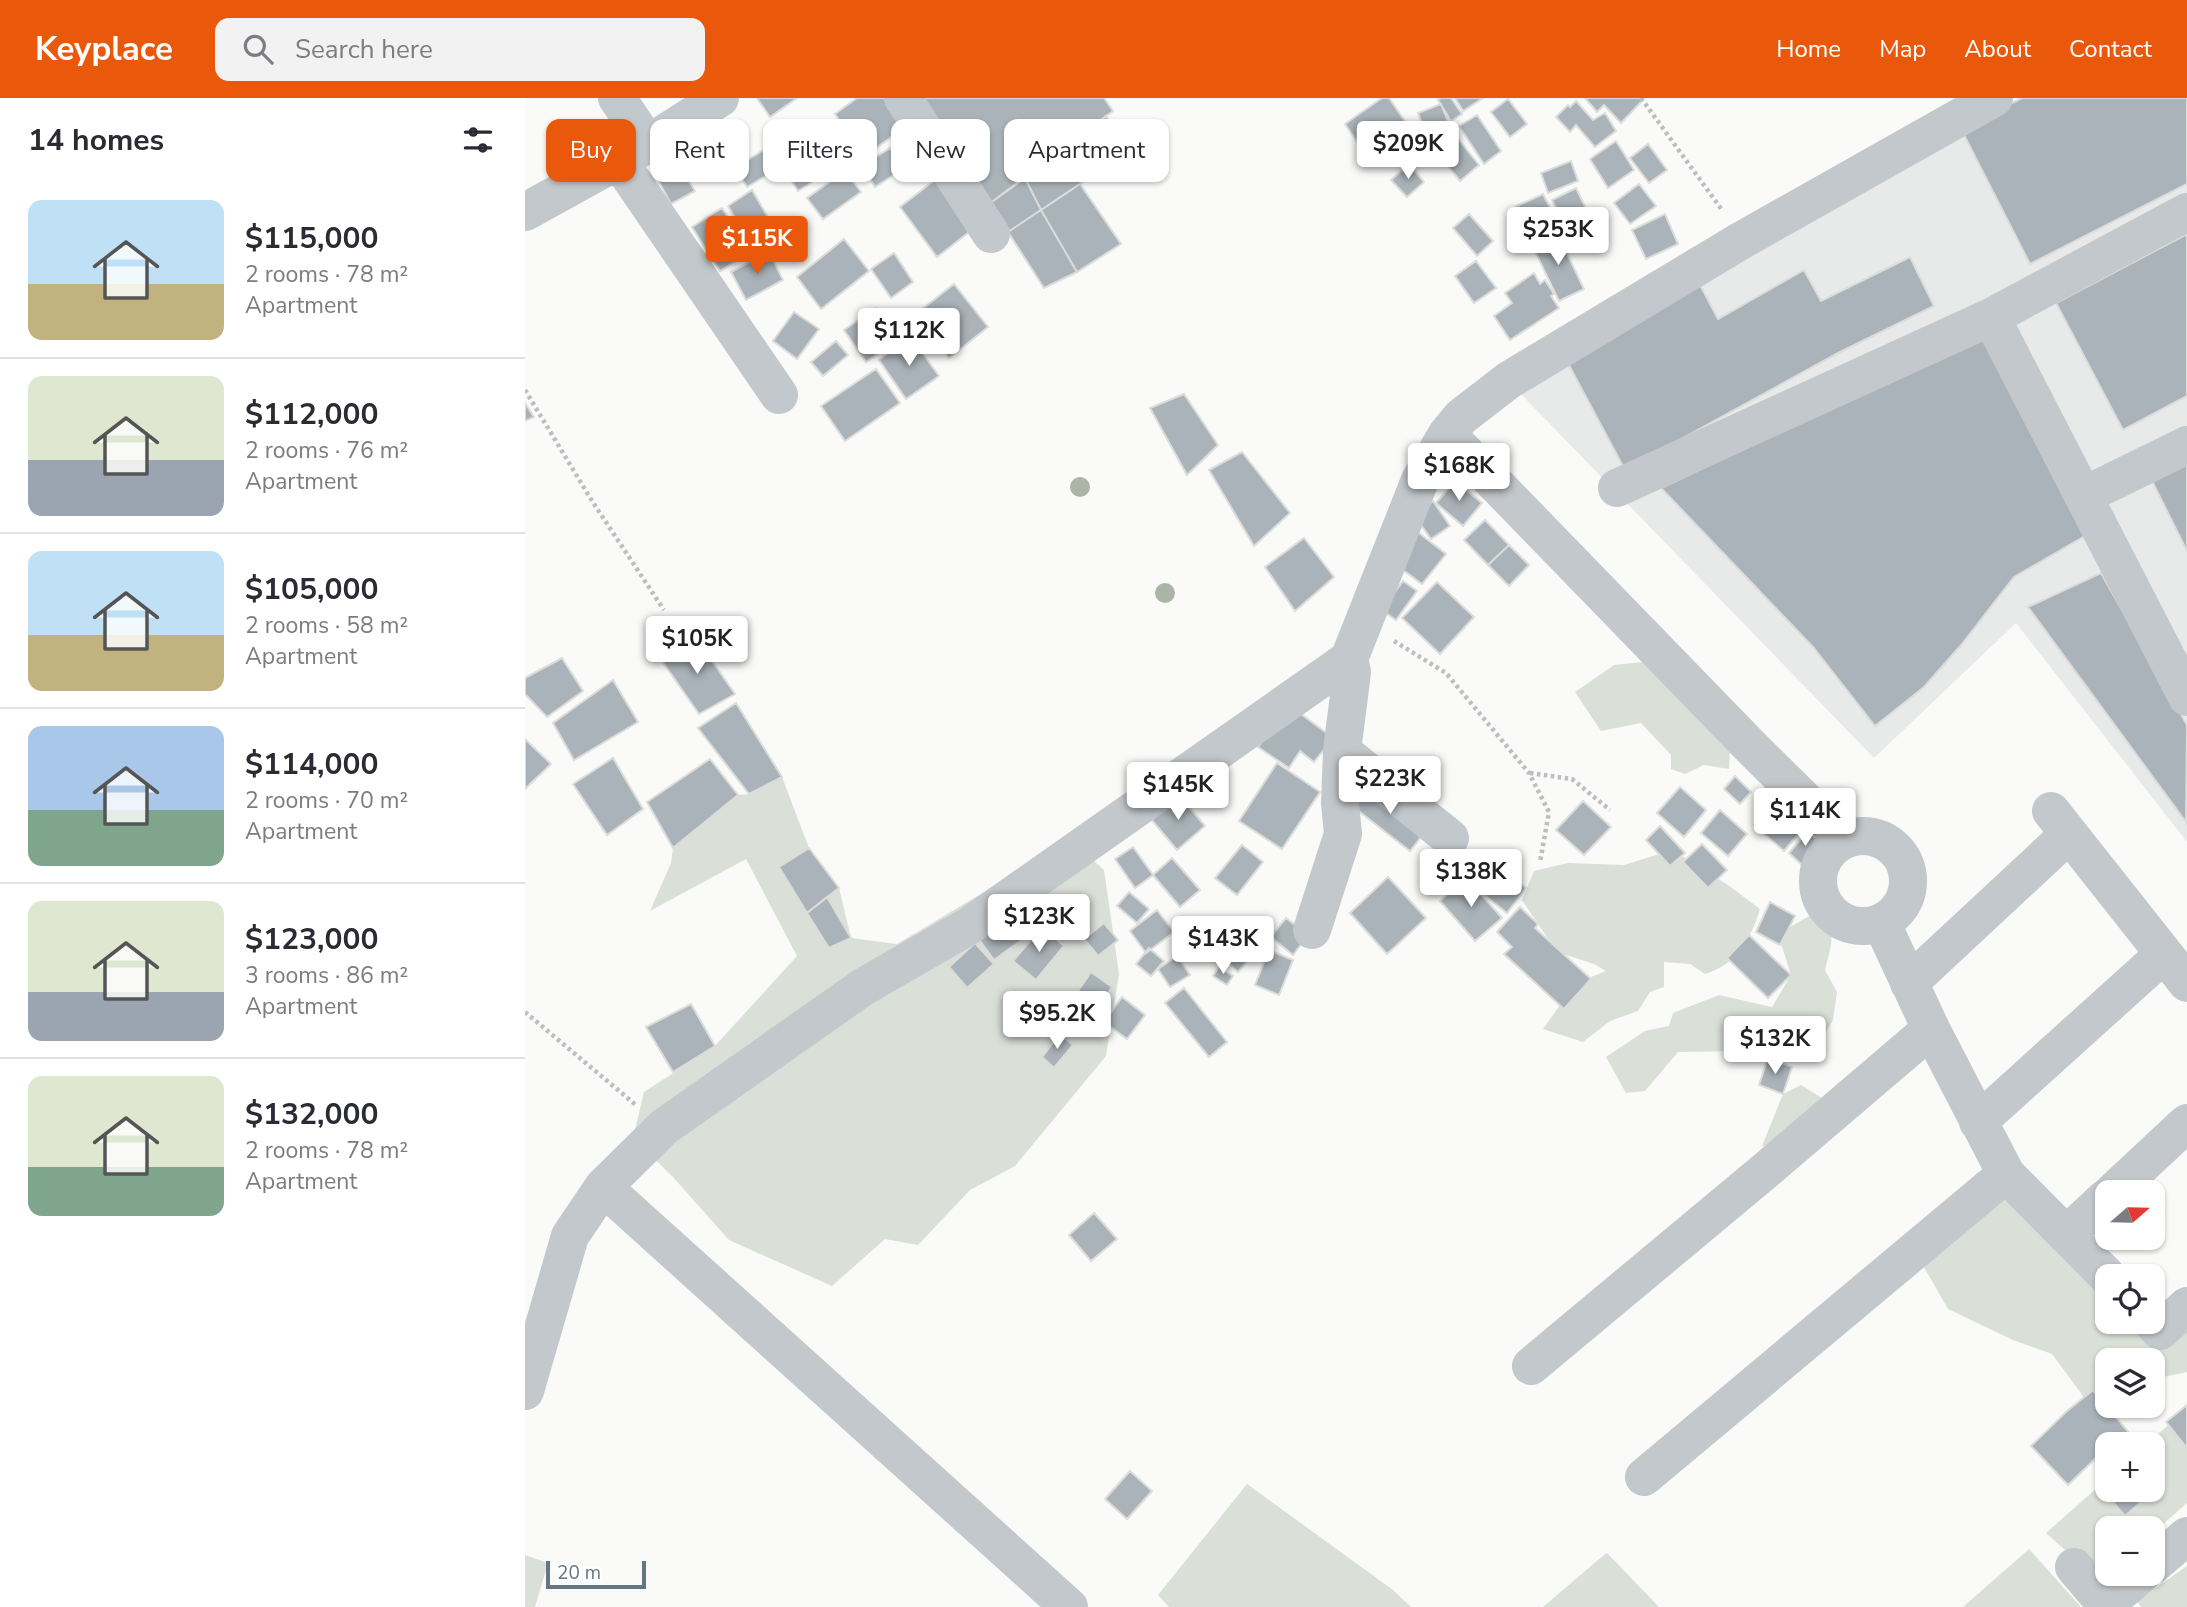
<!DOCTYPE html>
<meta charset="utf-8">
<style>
:root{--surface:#fff;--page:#f2f2f3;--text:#2b2b33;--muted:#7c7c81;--line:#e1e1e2;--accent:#ea580c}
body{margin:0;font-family:"Nunito Sans",sans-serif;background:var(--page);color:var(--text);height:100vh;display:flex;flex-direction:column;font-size:26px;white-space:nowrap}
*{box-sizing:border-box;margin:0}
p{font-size:23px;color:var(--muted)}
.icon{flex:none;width:38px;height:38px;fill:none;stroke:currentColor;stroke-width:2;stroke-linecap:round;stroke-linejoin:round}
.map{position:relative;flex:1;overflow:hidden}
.details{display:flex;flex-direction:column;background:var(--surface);width:525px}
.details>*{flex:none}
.guide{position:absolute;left:21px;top:21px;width:665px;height:63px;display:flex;gap:14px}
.needle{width:46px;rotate:70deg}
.fabs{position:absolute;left:1570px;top:1082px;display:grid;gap:14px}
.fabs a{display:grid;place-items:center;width:70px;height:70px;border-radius:14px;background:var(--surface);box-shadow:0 2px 5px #0004;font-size:35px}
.scale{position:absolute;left:21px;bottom:18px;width:100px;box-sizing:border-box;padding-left:7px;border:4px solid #657683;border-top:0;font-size:19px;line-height:24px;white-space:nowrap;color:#657683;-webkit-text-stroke:5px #fff;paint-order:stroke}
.price{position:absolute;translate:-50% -60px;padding:0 16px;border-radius:7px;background:#fff;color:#222;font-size:23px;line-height:46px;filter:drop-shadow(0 2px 4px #0008)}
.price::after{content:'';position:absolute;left:50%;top:42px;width:21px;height:16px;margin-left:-10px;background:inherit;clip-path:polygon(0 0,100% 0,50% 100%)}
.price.on{background:var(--accent);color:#fff}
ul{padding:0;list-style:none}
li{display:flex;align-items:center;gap:21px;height:175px;padding:0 28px}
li+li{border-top:2px solid var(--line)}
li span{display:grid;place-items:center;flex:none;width:196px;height:140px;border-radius:14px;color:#555}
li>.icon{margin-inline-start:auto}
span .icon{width:84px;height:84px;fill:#fffc;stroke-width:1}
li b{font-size:30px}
h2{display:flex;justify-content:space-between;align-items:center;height:84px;padding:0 28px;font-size:30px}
.tag{padding:0 24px;border-radius:14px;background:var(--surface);box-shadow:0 2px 5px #0004;font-size:24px;line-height:63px}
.tag.on{background:var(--accent);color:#fff}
header{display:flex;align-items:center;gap:42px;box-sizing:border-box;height:98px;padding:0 35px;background:var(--accent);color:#fff}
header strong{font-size:33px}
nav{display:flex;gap:38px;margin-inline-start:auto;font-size:24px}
.search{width:490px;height:63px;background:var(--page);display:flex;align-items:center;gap:18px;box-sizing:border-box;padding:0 24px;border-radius:14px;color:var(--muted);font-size:26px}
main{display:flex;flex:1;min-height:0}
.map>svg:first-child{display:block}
.built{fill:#e8e9e9}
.green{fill:#dadfd7}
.building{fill:#aab3b9;stroke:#dcdcda;stroke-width:2}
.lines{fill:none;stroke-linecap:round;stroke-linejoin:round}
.path{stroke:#bbbfc2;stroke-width:4.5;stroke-dasharray:3.5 3.5;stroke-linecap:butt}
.minor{stroke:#c3c8cc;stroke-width:38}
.tree{fill:#aab4a7}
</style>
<header>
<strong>Keyplace</strong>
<div class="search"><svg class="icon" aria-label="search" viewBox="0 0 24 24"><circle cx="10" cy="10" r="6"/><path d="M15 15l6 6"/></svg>Search here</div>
<nav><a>Home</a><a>Map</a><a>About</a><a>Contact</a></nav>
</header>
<main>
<section class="details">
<h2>14 homes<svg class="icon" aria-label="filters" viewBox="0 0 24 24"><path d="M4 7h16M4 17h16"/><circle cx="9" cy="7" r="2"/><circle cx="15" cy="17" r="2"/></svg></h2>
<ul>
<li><span style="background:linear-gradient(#bfe0f5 60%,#c2b280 0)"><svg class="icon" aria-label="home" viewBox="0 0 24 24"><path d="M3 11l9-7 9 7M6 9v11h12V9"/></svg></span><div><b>$115,000</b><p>2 rooms · 78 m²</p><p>Apartment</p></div></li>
<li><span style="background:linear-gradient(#dfe7d0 60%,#9aa5b1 0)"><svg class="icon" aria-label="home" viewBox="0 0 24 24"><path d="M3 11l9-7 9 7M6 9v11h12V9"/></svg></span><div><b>$112,000</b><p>2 rooms · 76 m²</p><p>Apartment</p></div></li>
<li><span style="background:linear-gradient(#bfe0f5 60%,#c2b280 0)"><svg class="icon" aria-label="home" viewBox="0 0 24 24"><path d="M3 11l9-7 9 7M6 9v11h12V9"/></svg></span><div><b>$105,000</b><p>2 rooms · 58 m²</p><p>Apartment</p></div></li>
<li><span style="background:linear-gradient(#a9c7e8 60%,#7fa58c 0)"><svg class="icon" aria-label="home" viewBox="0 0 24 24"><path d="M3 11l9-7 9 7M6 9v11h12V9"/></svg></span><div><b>$114,000</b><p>2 rooms · 70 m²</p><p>Apartment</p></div></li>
<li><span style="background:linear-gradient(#dfe7d0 65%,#9aa5b1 0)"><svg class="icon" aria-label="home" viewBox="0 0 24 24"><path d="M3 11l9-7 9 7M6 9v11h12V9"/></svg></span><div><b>$123,000</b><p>3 rooms · 86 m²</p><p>Apartment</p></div></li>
<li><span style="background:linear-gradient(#dfe7d0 65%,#7fa58c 0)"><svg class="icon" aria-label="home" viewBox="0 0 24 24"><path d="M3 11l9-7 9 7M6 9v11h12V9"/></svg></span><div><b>$132,000</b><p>2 rooms · 78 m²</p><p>Apartment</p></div></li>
</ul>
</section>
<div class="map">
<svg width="1662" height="1509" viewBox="0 0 1662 1509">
<rect width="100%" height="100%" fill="#fafaf8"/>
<path class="built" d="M1506 0H1662V744L1491 525 1349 660 994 294 1231 149Z"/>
<path class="green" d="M1117 564 1206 633 1204 671 1179 667 1160 676 1146 671V657L1116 625 1076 633 1050 594 1089 567Z
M257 679 284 750 314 790 326 840 372 846 546 742 579 772 594 876 581 958 490 1068 445 1092 393 1147 360 1141 307 1188 204 1142 147 1078 108 1040 119 994 190 948 272 858 221 761 125 813 146 765 148 750 213 697 224 696Z
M1147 752 1203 787 1235 811C1226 841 1211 867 1180 876L1165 866 1139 864V889L1125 894 1113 913 1085 923 1058 944 1018 931 1051 885 1081 873 1069 866 1032 854 997 802 1009 773 1043 765 1099 767Z
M1298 810C1312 832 1306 848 1300 872L1312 894 1308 922 1289 954 1270 964 1239 949 1210 953 1153 954 1120 993 1101 995 1081 959 1120 933 1144 928 1148 915 1194 897 1247 909 1266 877 1253 836Z
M1276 987 1324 1017 1294 1051 1237 1048 1258 996Z
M1488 1088 1582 1179V1223H1628V1191L1662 1221V1274L1628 1281V1262H1582V1294L1561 1302 1527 1256 1488 1242 1423 1211 1384 1143Z
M1662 1310V1405L1628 1435V1430H1582V1471L1565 1474 1521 1435 1582 1381V1391H1628V1346H1622Z
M722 1386 868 1492 886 1509H644L633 1497Z
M1504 1451 1556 1509H1438Z
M1082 1455 1134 1509H1018L1073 1462Z
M0 1457 23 1465 10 1509H0Z
M1662 1468V1509H1616L1612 1503Z"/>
<path class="building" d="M232 0H272L245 19Z
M332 0H359L380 29 340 58 310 16Z
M393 0H579L588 13 464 106Z
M857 0H864L881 25 839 54 820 26Z
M916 0H926L937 16 926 23 913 2Z
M930 0H958L938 13Z
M1060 0H1115L1117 3 1096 25 1079 7 1072 14Z
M1497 0H1662V86L1505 166 1436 31Z
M983 1 1002 26 985 39 966 14Z
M1051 3 1068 22 1080 15 1091 33 1070 49 1051 27 1045 34 1031 19 1043 7 1045 9Z
M916 6 926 31 903 40 893 15Z
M952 17 976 53 959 66 934 28Z
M581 18 603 50 579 70 557 36Z
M154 30 171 61 137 80 120 49Z
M297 35 316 66 273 93 253 62Z
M557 36 579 70 516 112 500 80Z
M930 37 954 67 935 83 910 52Z
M1091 43 1109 72 1083 90 1065 61Z
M1123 46 1142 72 1124 85 1105 60Z
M365 50 378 71 350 89 337 68Z
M240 51 252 71 222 89 210 70Z
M1046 63 1053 83 1023 95 1016 75Z
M884 66 899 84 882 99 866 82Z
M156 70 170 93 146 106 133 82Z
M320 73 336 94 298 121 282 100Z
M415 78 452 128 412 159 375 109Z
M500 80 516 112 483 134 464 106Z
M555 86 596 146 552 174 516 112Z
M1114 86 1131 108 1105 126 1089 105Z
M1051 90 1065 119 1041 131 1027 102Z
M227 92 248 128 224 143 203 108Z
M1018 96 1036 131 1007 145 990 109Z
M197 110 225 154 195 173 167 129Z
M516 112 552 174 519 190 483 134Z
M944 116 968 143 952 158 928 130Z
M1140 116 1153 146 1121 161 1107 132Z
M1032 135 1059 191 1034 203 1007 147Z
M1662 136V298L1598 332 1531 205Z
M319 141 344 173 296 211 272 179Z
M244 154 258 182 221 202 206 174Z
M369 155 388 184 366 200 346 171Z
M1385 159 1409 208 1313 255 1100 372 1038 256 1173 183 1193 221 1279 172 1296 203Z
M951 163 971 190 949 205 930 178Z
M1009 175 1015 186 1020 182 1029 196 1026 198 1034 210 985 242 969 218 987 205 980 195Z
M429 186 463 229 424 260 391 216Z
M351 210 373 242 341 264 319 232Z
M269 214 294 231 272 261 248 243Z
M385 238 414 278 381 301 354 262Z
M1457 238 1565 435 1489 479 1437 546 1399 589 1350 628 1288 549 1136 390Z
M311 243 323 257 298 278 286 264Z
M351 271 375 305 320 343 296 308Z
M659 296 693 347 662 377 625 310Z
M0 305 9 319 0 323Z
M717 354 765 415 729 448 684 372Z
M1662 360V453L1625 379Z
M930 383 957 405 938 428 911 405Z
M908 403 925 428 906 441 889 417Z
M960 422 984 447 963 467 939 442Z
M890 432 921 456 897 486 866 463Z
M779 440 809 479 770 513 740 469Z
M984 447 1004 467 984 488 963 467Z
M1576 475 1662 627 1661 724 1503 509Z
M878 483 892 493 871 522 857 512Z
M912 484 949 519 915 556 877 520Z
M171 540 210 596 174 616 135 560Z
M37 560 58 593 22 619 0 596V580Z
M88 582 113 624 49 662 28 625Z
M211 605 257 679 224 696 173 630Z
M764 607 808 640 789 664 775 653 764 670 733 649Z
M0 641 26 666 0 691Z
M88 660 118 711 82 737 48 686Z
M185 661 213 697 148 750 122 704Z
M752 665 795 694 757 751 714 723Z
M1210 678 1226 694 1215 706 1199 691Z
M845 684 903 730 885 753 826 707Z
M1155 689 1181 712 1159 739 1132 715Z
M654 697 680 728 652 752 626 721Z
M1249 702 1280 728 1259 753 1229 727Z
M1058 703 1086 729 1059 757 1031 732Z
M1195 712 1222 736 1203 758 1176 735Z
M1135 728 1160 755 1145 768 1121 742Z
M1283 733 1296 745 1277 767 1264 755Z
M1177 746 1202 772 1183 790 1158 764Z
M717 747 738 764 712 797 690 780Z
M608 749 628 777 610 790 590 761Z
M284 750 314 790 282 815 254 769Z
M647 760 675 792 655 809 628 777Z
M973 768 1001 790 982 815 954 793Z
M863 779 901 820 862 856 825 815Z
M941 779 977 820 950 843 915 803Z
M604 794 624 811 612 825 592 808Z
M302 799 326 840 304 850 282 815Z
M496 803 515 829 469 862 450 836Z
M1245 804 1270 818 1255 847 1231 834Z
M995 809 1013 826 1010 830 1066 881 1039 911 979 856 987 849 972 834Z
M632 812 649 834 621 855 605 833Z
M761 820 783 837 768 857 746 839Z
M579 825 593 842 573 858 559 841Z
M517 829 539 848 511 882 488 863Z
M1224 837 1266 877 1243 900 1202 860Z
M450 845 469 866 442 890 424 869Z
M709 847 724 861 713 874 697 859Z
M624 850 639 863 626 878 611 866Z
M744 852 768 862 754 897 730 887Z
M652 858 665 877 645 889 633 871Z
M694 869 708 878 702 887 688 878Z
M566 874 587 889 571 914 549 899Z
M659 890 702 944 684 959 640 905Z
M597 899 620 917 602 941 579 924Z
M518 902 536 912 527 931 508 922Z
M166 906 190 948 148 974 121 929Z
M535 936 548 947 529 970 517 959Z
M1243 960 1267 969 1258 996 1234 987Z
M569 1115 592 1141 566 1163 544 1137Z
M1568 1292 1611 1343 1608 1346H1582V1368L1573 1358 1543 1387 1506 1348 1542 1313Z
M1662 1307V1350L1641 1324Z
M605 1373 627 1393 602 1421 580 1401Z
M1582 1381V1391H1628V1385L1632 1390 1600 1418 1574 1388Z"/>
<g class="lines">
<path class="path" d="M1116 0 1197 112
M0 292 67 403 139 512
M869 543 921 575 1004 675 1024 714 1015 764
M1005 675 1047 681 1085 712
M0 914 111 1007"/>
<path class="minor" d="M92 0 123 46
M378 0 466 136
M94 63 254 297
M0 114 123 46 195 0
M1466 219 1662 599
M922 336 1225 648 1319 741
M1092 390 1466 219 1662 114
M1558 398 1662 347
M817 653 925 740
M1526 713 1662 885
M1293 783a45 45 0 1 1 90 0a45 45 0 1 1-90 0Z
M1357 826 1406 931 1481 1076 1582 1178
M787 832 818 736 815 705 817 653 827 574 824 561
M1384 885 1544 736
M1453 1024 1639 856
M78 1089 544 1509
M1588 1094 1662 1025
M1541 1137 1582 1099
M1626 1223 1635 1233 1662 1208
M1006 1268 1241 1072 1406 931
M0 1293 45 1138 78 1089 139 1029 338 889 444 828 824 561 895 382 922 336 936 319 984 282 1217 142 1469 0
M1119 1379 1481 1076
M1628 1467 1662 1438
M1549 1469 1583 1509
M1581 1506 1618 1475"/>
</g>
<g class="tree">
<circle cx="555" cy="389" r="10"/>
<circle cx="640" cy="495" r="10"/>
</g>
</svg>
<div class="fabs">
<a><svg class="needle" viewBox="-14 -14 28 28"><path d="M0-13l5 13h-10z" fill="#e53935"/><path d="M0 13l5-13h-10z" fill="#7c7c81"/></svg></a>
<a><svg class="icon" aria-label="locate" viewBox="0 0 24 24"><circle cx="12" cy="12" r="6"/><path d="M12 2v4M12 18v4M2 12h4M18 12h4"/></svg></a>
<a><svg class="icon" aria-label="layers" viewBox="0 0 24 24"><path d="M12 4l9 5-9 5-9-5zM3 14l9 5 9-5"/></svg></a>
<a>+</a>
<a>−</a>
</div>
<div class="scale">20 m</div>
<b class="price" style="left:883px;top:83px">$209K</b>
<b class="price" style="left:1033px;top:169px">$253K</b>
<b class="price on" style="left:232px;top:178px">$115K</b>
<b class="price" style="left:384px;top:270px">$112K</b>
<b class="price" style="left:934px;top:405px">$168K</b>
<b class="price" style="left:172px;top:578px">$105K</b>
<b class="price" style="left:865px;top:718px">$223K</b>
<b class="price" style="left:653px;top:724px">$145K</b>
<b class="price" style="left:1280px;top:750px">$114K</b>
<b class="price" style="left:946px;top:811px">$138K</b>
<b class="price" style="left:514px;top:856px">$123K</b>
<b class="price" style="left:698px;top:878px">$143K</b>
<b class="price" style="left:532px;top:953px">$95.2K</b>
<b class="price" style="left:1250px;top:978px">$132K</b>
<div class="guide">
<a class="tag on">Buy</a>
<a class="tag">Rent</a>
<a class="tag">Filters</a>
<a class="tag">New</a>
<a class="tag">Apartment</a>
</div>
</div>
</main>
